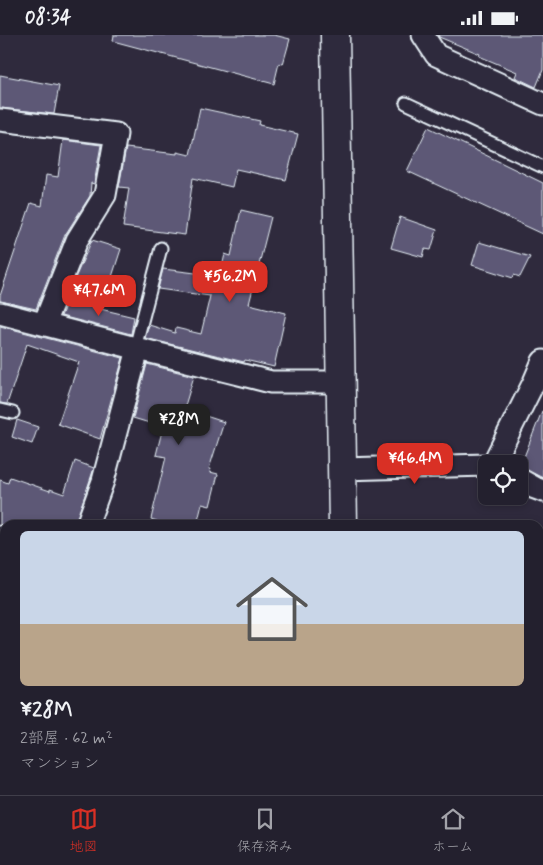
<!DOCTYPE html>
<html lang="ja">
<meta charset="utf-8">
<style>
:root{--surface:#23202e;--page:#2b2836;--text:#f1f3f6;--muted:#a3a3aa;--line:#403e4a;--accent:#d93025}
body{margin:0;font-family:Mynerve,"Klee One",sans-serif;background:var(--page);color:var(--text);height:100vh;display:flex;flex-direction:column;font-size:19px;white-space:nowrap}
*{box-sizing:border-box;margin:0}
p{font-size:16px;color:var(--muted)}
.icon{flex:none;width:28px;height:28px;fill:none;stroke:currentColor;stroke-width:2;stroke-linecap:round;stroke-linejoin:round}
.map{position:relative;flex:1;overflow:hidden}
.panel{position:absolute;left:0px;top:485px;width:544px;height:275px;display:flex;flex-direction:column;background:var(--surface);border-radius:15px 15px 0 0;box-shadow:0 2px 8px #0003,0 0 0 1px var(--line)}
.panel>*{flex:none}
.buttons{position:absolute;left:478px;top:420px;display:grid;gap:10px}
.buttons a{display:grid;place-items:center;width:50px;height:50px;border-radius:8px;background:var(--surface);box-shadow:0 2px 8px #0003,0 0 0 1px var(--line);font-size:25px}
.price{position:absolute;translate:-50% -42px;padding:0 11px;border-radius:10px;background:var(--accent);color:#fff;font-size:16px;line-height:32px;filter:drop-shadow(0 1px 2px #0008)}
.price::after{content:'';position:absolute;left:50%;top:30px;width:15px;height:11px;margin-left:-8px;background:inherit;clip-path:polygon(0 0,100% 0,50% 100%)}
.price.selected{background:#222;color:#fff}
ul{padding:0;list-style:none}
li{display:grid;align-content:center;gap:10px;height:265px;padding:0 20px}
li span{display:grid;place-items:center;height:155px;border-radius:8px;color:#555}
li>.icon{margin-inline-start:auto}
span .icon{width:90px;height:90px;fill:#fffc;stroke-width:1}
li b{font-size:21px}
.status{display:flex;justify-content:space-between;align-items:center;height:35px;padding:0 25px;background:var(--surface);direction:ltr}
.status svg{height:14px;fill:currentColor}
.tabs{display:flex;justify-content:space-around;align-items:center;height:70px;border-top:1px solid var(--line);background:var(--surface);font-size:14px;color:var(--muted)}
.tabs a{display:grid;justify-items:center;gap:2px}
.tabs .selected{color:var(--accent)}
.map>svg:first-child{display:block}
.building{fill:#5d5976;stroke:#e8f1f8}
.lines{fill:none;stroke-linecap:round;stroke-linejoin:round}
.service-casing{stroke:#e8f1f8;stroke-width:15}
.minor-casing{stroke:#e8f1f8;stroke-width:25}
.tertiary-casing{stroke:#e8f1f8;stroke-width:31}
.service{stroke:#2f2a3d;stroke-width:11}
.minor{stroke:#2f2a3d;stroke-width:21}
.tertiary{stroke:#2f2a3d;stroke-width:28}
</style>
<div class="status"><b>08:34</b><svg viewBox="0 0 49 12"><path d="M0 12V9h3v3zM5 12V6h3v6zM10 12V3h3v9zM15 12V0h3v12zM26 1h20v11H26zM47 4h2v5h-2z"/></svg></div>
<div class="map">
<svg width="543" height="760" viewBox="0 0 543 760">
<rect width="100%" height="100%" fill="#2f2a3d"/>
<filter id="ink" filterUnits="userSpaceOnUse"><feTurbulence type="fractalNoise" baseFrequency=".02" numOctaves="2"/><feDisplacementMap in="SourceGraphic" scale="10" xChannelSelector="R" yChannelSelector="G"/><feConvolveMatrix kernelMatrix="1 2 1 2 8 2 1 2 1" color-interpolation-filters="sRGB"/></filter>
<g filter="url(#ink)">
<path class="building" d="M114 0H274L290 4 283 29 279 28 274 49 113 6Z
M438 0H543V35L536 52 515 42 517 37 479 21 480 19 439 2Z
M0 40 59 51 54 79 0 73Z
M200 73 260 86 259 90 298 99 286 145 236 134 232 152 193 143 185 200 123 192 129 153 119 152 126 113 177 119V117L190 120Z
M428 92 543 148V199L407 136Z
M63 105 101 110 94 149 91 148 90 161 65 200 36 274 0 266V261L31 168 42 171 46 140 58 142Z
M241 175 271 182 249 269 286 278 274 332 245 325 244 327 145 303 149 290 175 298 176 293 201 299 210 261 158 254 163 234 220 241 225 219 231 221Z
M400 182 437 195 431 215 425 214 423 222 391 213Z
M92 205 121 214 110 248 75 243Z
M479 207 530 222 520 242 514 240 513 243 472 230Z
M67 266 134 282 131 299 61 281Z
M0 291 123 323 100 404 58 389 79 327 27 309 7 369 0 368Z
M147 329 194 341 184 374 224 387 209 434H211L210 437 218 439 210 471 202 469 197 490H156L157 486 151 484 166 422 156 420 163 392 133 383Z
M542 376H543V443L520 432Z
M17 385 38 392 32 409 12 402Z
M75 426 94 433 75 490H0V445L8 448 10 442 50 456V454L64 459Z"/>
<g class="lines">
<g class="service-casing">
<path id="service" d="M406 68 543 132
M135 313 161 213
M0 375 13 378
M257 760 259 755"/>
</g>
<g class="minor-casing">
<path id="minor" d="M423 0 436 20 543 69
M0 85 116 99 105 160 77 205 44 289
M0 278 135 313 271 347H341
M493 429 534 347 543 326
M342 434 486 430
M519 444 535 453 543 456
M87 490 103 446 138 314
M0 502 5 503
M0 674 5 659
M219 755 234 760
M139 760 140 755"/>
</g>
<g class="tertiary-casing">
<path id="tertiary" d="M335 0 343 490
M348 755V760"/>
</g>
<use href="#service" class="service"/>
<use href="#minor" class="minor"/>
<use href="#tertiary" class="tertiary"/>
</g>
</g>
</svg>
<div class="buttons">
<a><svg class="icon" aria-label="locate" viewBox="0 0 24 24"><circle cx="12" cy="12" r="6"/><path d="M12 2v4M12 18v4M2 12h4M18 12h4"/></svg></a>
</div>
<b class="price" style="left:230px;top:268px">¥56.2M</b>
<b class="price" style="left:99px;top:282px">¥47.6M</b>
<b class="price selected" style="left:179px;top:411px">¥28M</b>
<b class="price" style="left:415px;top:450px">¥46.4M</b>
<section class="panel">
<ul>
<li><span style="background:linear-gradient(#c9d6e8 60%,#b9a48a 0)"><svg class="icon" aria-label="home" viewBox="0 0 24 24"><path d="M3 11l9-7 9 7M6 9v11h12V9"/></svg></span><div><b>¥28M</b><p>2部屋 · 62 m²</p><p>マンション</p></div></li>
</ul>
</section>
</div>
<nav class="tabs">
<a class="selected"><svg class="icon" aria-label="map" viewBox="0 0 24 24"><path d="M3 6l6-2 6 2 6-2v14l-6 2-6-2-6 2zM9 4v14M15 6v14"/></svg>地図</a>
<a><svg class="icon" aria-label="saved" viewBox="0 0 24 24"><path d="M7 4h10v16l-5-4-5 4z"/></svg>保存済み</a>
<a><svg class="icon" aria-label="home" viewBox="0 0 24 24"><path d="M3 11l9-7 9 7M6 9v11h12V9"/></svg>ホーム</a>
</nav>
